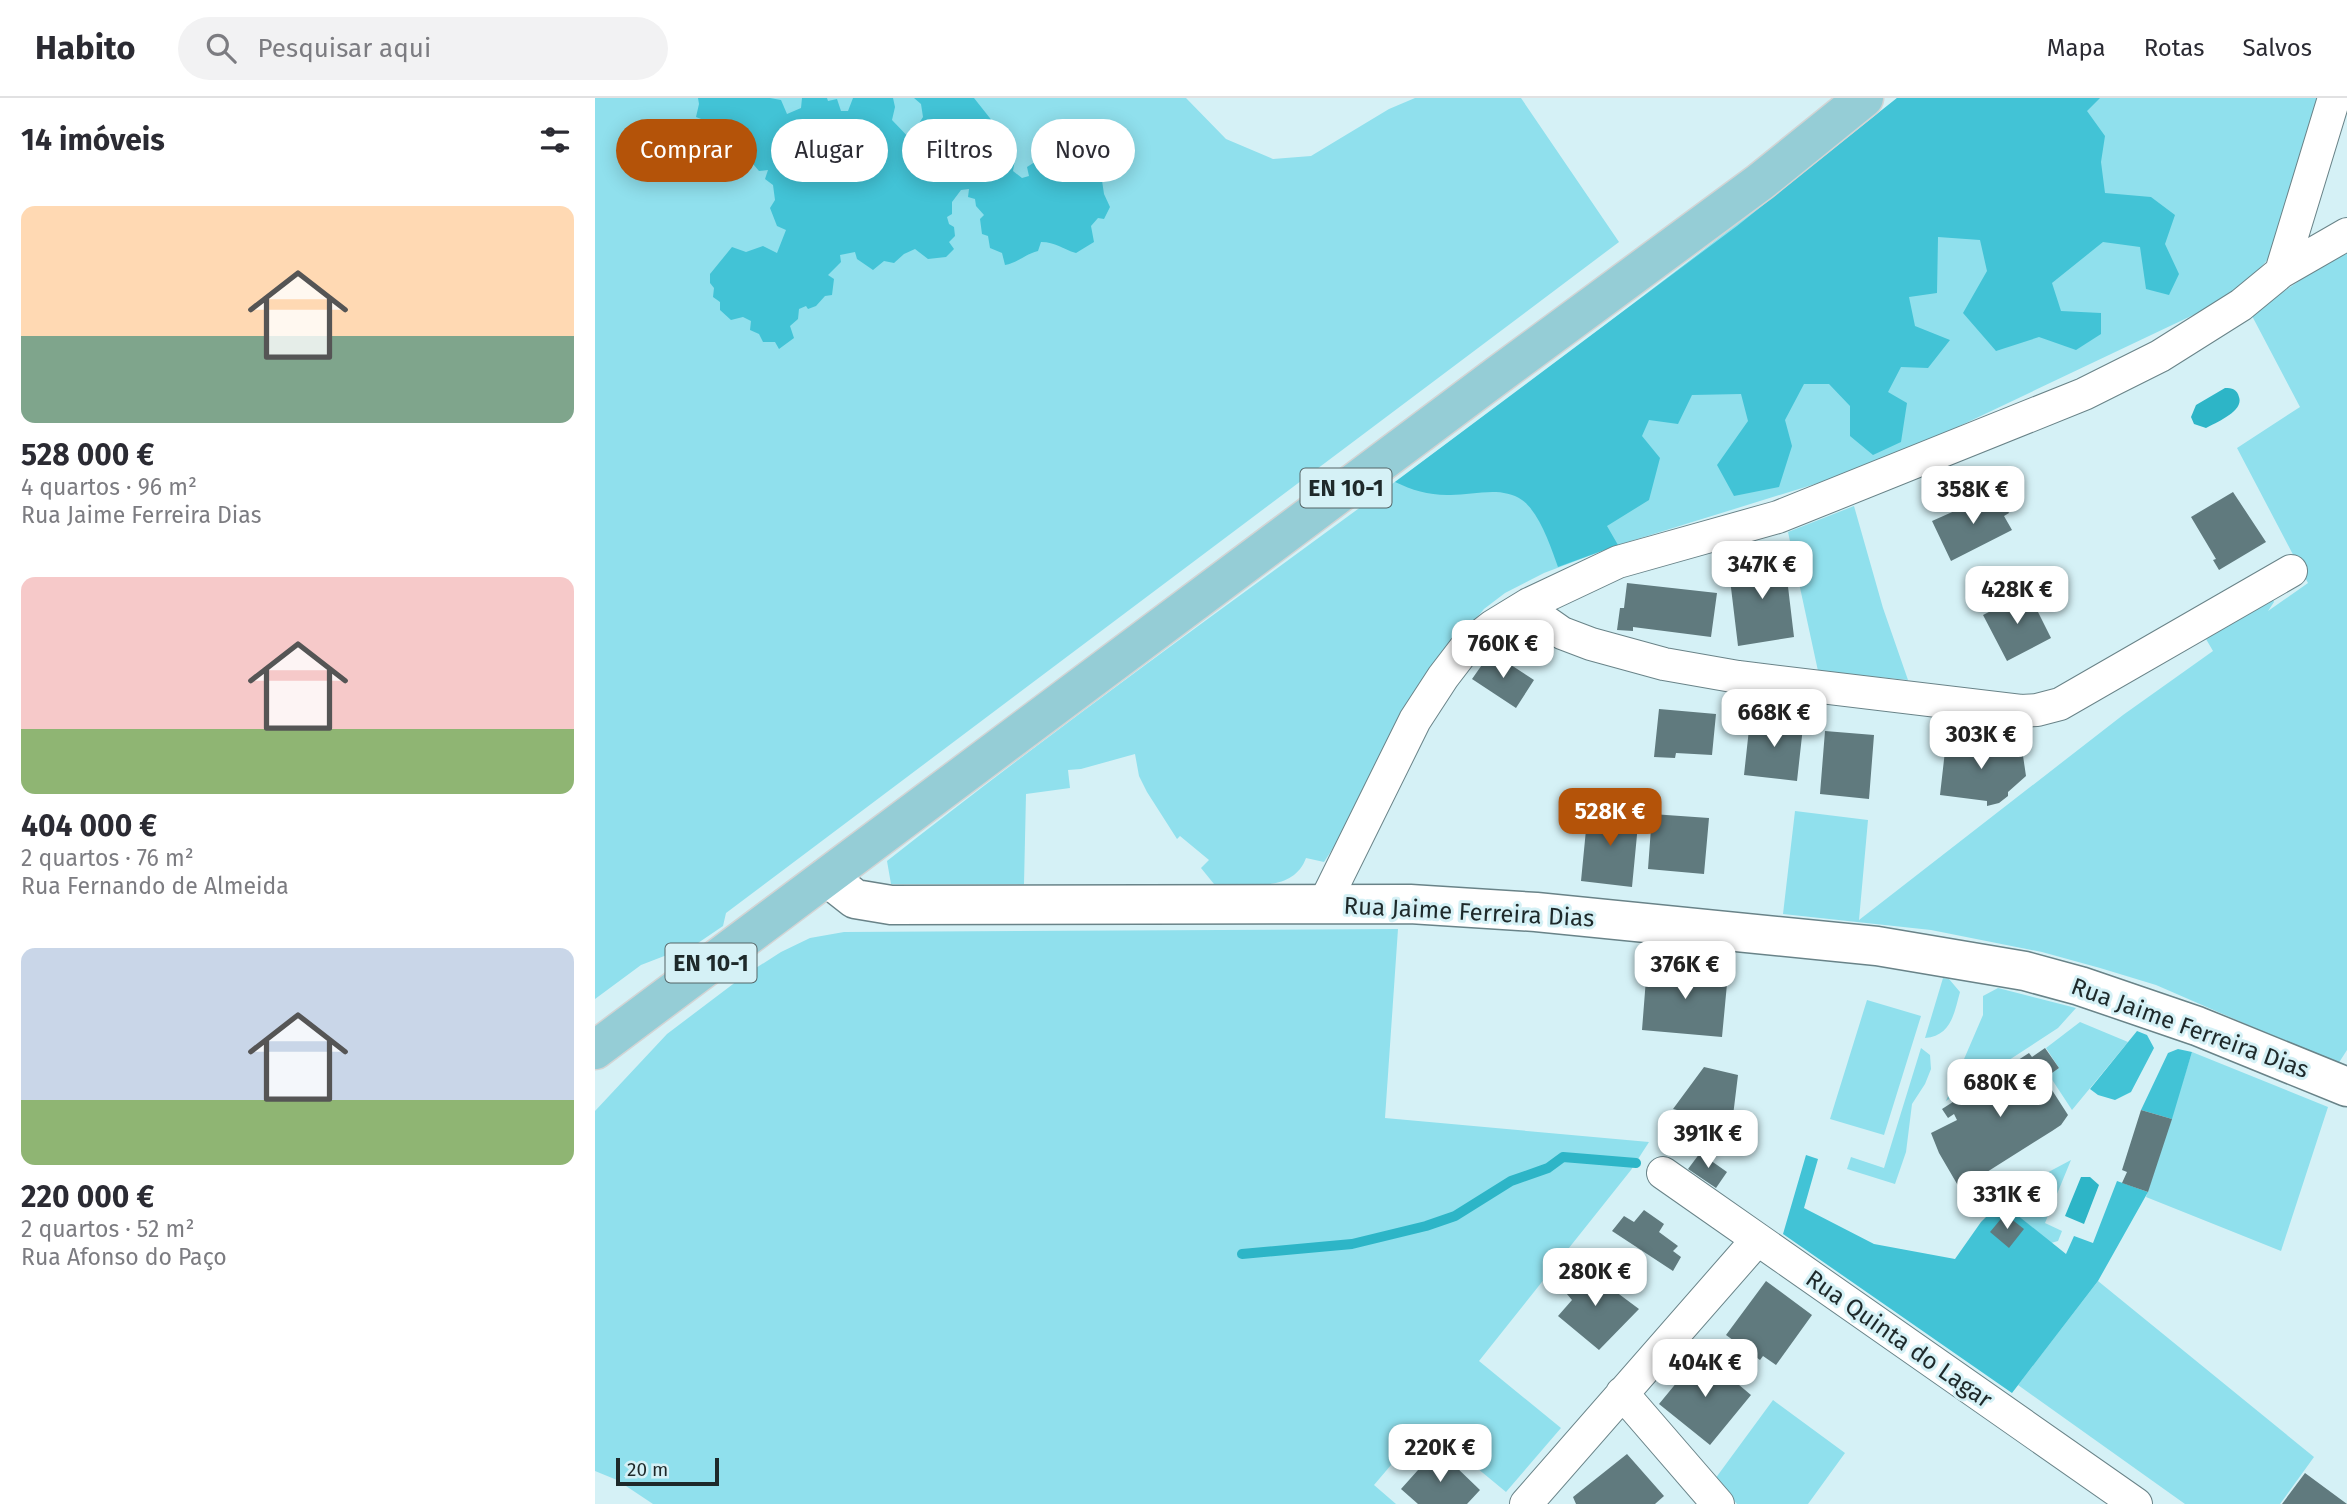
<!DOCTYPE html>
<html lang="pt">
<meta charset="utf-8">
<style>
:root{--surface:#fff;--page:#f2f2f3;--text:#2b2b33;--muted:#7c7c81;--line:#e1e1e2;--accent:#b45309}
body{margin:0;font-family:"Fira Sans",sans-serif;background:var(--page);color:var(--text);height:100vh;display:flex;flex-direction:column;font-size:26px;white-space:nowrap}
*{box-sizing:border-box;margin:0}
p{font-size:23px;color:var(--muted)}
.icon{flex:none;width:38px;height:38px;fill:none;stroke:currentColor;stroke-width:2;stroke-linecap:round;stroke-linejoin:round}
.map{position:relative;flex:1;overflow:hidden}
.panel{display:flex;flex-direction:column;background:var(--surface);width:595px}
.panel>*{flex:none}
.top-card{position:absolute;left:21px;top:21px;width:665px;height:63px;display:flex;gap:14px}
.scale{position:absolute;left:21px;bottom:18px;width:103px;box-sizing:border-box;padding-left:7px;border:4px solid #1e292a;border-top:0;font-size:19px;line-height:24px;white-space:nowrap;color:#1e292a;-webkit-text-stroke:5px #d5f1f6;paint-order:stroke}
.price{position:absolute;translate:-50% -60px;padding:0 16px;border-radius:14px;background:#fff;color:#222;font-size:23px;line-height:46px;filter:drop-shadow(0 2px 4px #0008)}
.price::after{content:'';position:absolute;left:50%;top:42px;width:21px;height:16px;margin-left:-10px;background:inherit;clip-path:polygon(0 0,100% 0,50% 100%)}
.price.on{background:var(--accent);color:#fff}
ul{padding:0;list-style:none}
li{display:grid;align-content:center;gap:14px;height:371px;padding:0 21px}
li span{display:grid;place-items:center;height:217px;border-radius:14px;color:#555}
li>.icon{margin-inline-start:auto}
span .icon{width:126px;height:126px;fill:#fffc;stroke-width:1}
li b{font-size:30px}
h2{display:flex;justify-content:space-between;align-items:center;height:84px;padding:0 21px;font-size:30px}
.tag{padding:0 24px;border-radius:32px;background:var(--surface);box-shadow:0 4px 18px #0003;font-size:24px;line-height:63px}
.tag.on{background:var(--accent);color:#fff}
header{display:flex;align-items:center;gap:42px;box-sizing:border-box;height:98px;padding:0 35px;background:var(--surface);border-bottom:2px solid var(--line)}
header strong{font-size:33px}
nav{display:flex;gap:38px;margin-inline-start:auto;font-size:24px}
.search{width:490px;height:63px;background:var(--page);display:flex;align-items:center;gap:18px;box-sizing:border-box;padding:0 24px;border-radius:38px;color:var(--muted);font-size:26px}
main{display:flex;flex:1;min-height:0}
.map>svg:first-child{display:block}
.green{fill:#90e0ed}
.forest{fill:#42c3d6}
.water{fill:#2db5c7}
.lines{fill:none;stroke-linecap:round;stroke-linejoin:round}
.stream{stroke:#2db5c7;stroke-width:10}
.building{fill:#607a7e}
.minor-casing{stroke:#698388;stroke-width:34}
.tertiary-casing{stroke:#698388;stroke-width:41}
.primary-casing{stroke:#d2d4d4;stroke-width:41}
.minor{stroke:#fff;stroke-width:32}
.tertiary{stroke:#fff;stroke-width:38}
.primary{stroke:#95cdd6;stroke-width:38}
.labels{text-anchor:middle;dominant-baseline:central;stroke-width:6;stroke-linejoin:round;paint-order:stroke}
.shield{fill:#d5f1f6;stroke:#556567;stroke-width:2}
.shield-label{font-size:23px;font-weight:bold;fill:#1e292a}
.street-label{font-size:24px;fill:#1e292a;stroke:#d5f1f6}
</style>
<header>
<strong>Habito</strong>
<div class="search"><svg class="icon" aria-label="search" viewBox="0 0 24 24"><circle cx="10" cy="10" r="6"/><path d="M15 15l6 6"/></svg>Pesquisar aqui</div>
<nav><a>Mapa</a><a>Rotas</a><a>Salvos</a></nav>
</header>
<main>
<section class="panel">
<h2>14 imóveis<svg class="icon" aria-label="filters" viewBox="0 0 24 24"><path d="M4 7h16M4 17h16"/><circle cx="9" cy="7" r="2"/><circle cx="15" cy="17" r="2"/></svg></h2>
<ul>
<li><span style="background:linear-gradient(#ffd9b3 60%,#7fa58c 0)"><svg class="icon" aria-label="home" viewBox="0 0 24 24"><path d="M3 11l9-7 9 7M6 9v11h12V9"/></svg></span><div><b>528 000 €</b><p>4 quartos · 96 m²</p><p>Rua Jaime Ferreira Dias</p></div></li>
<li><span style="background:linear-gradient(#f6c9c9 70%,#8fb573 0)"><svg class="icon" aria-label="home" viewBox="0 0 24 24"><path d="M3 11l9-7 9 7M6 9v11h12V9"/></svg></span><div><b>404 000 €</b><p>2 quartos · 76 m²</p><p>Rua Fernando de Almeida</p></div></li>
<li><span style="background:linear-gradient(#c9d6e8 70%,#8fb573 0)"><svg class="icon" aria-label="home" viewBox="0 0 24 24"><path d="M3 11l9-7 9 7M6 9v11h12V9"/></svg></span><div><b>220 000 €</b><p>2 quartos · 52 m²</p><p>Rua Afonso do Paço</p></div></li>
</ul>
</section>
<div class="map">
<svg width="1752" height="1406" viewBox="0 0 1752 1406">
<rect width="100%" height="100%" fill="#d5f1f6"/>
<path class="green" d="M0 0H591L631 41 678 61 716 58 794 11 820 0H926L1024 144 131 815 128 828 103 845 46 867 0 901Z
M1302 0H1725L1678 154C1659 181 1640 193 1613 210L1354 333 1246 378 1023 447 949 475 910 495 889 511 871 533 788 674 729 764 711 760C698 796 651 786 619 786L606 770 614 762 585 738 582 741 552 694 544 678 540 656 486 671 473 672 475 690 431 696 429 786H296L292 763C457 633 627 511 797 386 968 261 1136 132 1302 0Z
M1752 150V952L1743 966 1561 887 1505 870 1447 854 1336 832 1188 816 1200 713 1273 722 1264 822 1528 617 1618 553 1611 541 1677 499 1679 504 1673 513 1713 485 1642 350 1705 309 1656 216Z
M1259 408 1288 510 1313 582 1223 573 1193 434Z
M803 831 790 1020 1054 1044 1036 1072 884 1263 966 1330 911 1394 830 1327 779 1387 801 1406H58L22 1382 0 1373V1013L72 936 150 877 186 854 215 840 249 834Z
M1348 880 1354 881 1365 894C1359 916 1356 938 1330 940Z
M1403 890 1481 910 1463 930 1351 1003 1388 917V898Z
M1272 902 1326 918 1289 1037 1235 1021Z
M1485 924 1533 944 1477 1012 1454 977 1464 970 1451 950Z
M1326 950 1335 957 1336 971 1330 986 1317 1006 1311 1054 1300 1086 1252 1071 1256 1059 1289 1070Z
M1597 954 1733 1009 1686 1153 1551 1099Z
M1476 1062 1450 1125 1467 1133 1463 1143 1456 1145 1406 1104 1431 1086Z
M1503 1183 1719 1359 1685 1406H1590L1423 1287Z
M1178 1302 1250 1355 1213 1406H1142L1120 1381Z"/>
<path class="forest" d="M103 0H175L186 2 192 16 206 10 207 0H232L233 3 242 1 246 13H253L258 0H298L300 9 297 22 320 46 325 42 321 30 328 19 326 6 319 0H379L398 24V34L411 39 410 47 420 62 418 73 427 80 434 78 432 69 443 62 455 48 467 54 476 51 485 61 505 69 509 96 515 109 509 121 503 120 496 128 499 144 481 155C467 151 461 144 446 144L443 153C430 156 423 165 410 167L407 155 395 150 393 138 387 136 385 121 389 117 381 108 380 101 373 99 374 91 366 92 357 104V116L352 119 354 126 359 129 360 138 354 144 359 151 351 159 333 161 320 151 309 156 299 165 289 163 278 172 262 161 260 154 245 157 246 164 233 177 239 181 237 197 230 198 221 208 213 211 211 208 204 211 203 221 195 228 199 240 184 251 180 244H168L164 236 155 232 156 223 148 219 136 222 125 212V204L118 199 119 190 115 185V176L137 149 151 154 168 148 182 155 191 132 182 128 175 110 180 102 178 87 170 81 173 72 164 73 153 60 150 51 143 48 144 34 134 39 129 30 101 19 104 6Z
M1302 0H1505L1492 13 1510 38 1506 64 1510 95 1556 99 1580 117 1570 146 1584 176 1574 197 1551 191 1545 149 1508 144 1457 185 1466 213 1506 215V236L1481 252 1444 239 1401 253 1368 215 1392 173 1385 142 1343 139 1342 195 1314 199 1320 228 1355 242 1333 270 1306 269 1293 294 1312 305 1306 344 1278 357 1255 338V308L1234 286H1209L1190 322 1197 348 1184 389 1139 398 1122 367 1153 323 1146 296 1097 297 1083 326 1054 322 1047 338 1065 360 1054 402 1012 428 1023 447 963 469C956 450 945 415 927 402 905 387 877 398 852 397 833 397 817 392 800 384L1142 128Z
M1542 933 1552 937 1559 950 1536 994 1520 1002 1503 997 1495 991Z
M1583 951 1597 954 1577 1021 1546 1012 1573 955Z
M1211 1057 1223 1061 1209 1110 1279 1146 1360 1161 1386 1124 1406 1104 1471 1156 1479 1138 1498 1145 1522 1083 1553 1094 1503 1183 1417 1295 1188 1136Z"/>
<path class="water" d="M1630 290C1637 290 1642 291 1644 299 1649 313 1622 324 1611 330L1599 326 1596 319 1601 307Z
M1486 1079H1495L1504 1087 1489 1126 1470 1118Z"/>
<g class="lines">
<path class="stream" d="M647 1156 757 1146 831 1128 860 1118 916 1083 953 1070 968 1059 1041 1065"/>
</g>
<path class="building" d="M1403 394 1414 415 1409 418 1417 432 1356 463 1337 423 1373 407 1374 409Z
M1638 394 1671 444 1624 472 1618 462 1621 461 1596 419Z
M1189 455 1199 539 1143 548 1134 473 1154 471 1152 460Z
M1032 485 1122 495 1116 539 1038 529V533L1022 532 1025 510H1029Z
M1433 494 1456 540 1412 563 1388 517Z
M896 554 939 582 921 610 877 581Z
M1064 611 1121 616 1117 657 1081 655 1080 660 1059 659Z
M1174 615 1191 617 1190 626 1208 629 1202 683 1149 677 1155 622 1173 625Z
M1230 633 1279 637 1274 701 1225 696Z
M1365 638 1387 640 1386 647 1427 651 1431 678 1413 694V698L1404 705 1392 708V703L1345 697 1351 644 1364 645Z
M993 711 1044 716 1037 789 986 783Z
M1057 716 1114 720 1109 776 1053 771Z
M1052 868 1133 875 1127 939 1047 932Z
M1450 950 1464 970 1450 980 1453 983 1440 992 1443 997 1455 989 1473 1017 1466 1027 1457 1033 1365 1091 1344 1055 1336 1035 1362 1022 1359 1016 1353 1020 1347 1011 1434 955 1437 959Z
M1109 969 1143 977 1137 1026 1078 1011Z
M1546 1012 1577 1021 1553 1094 1527 1085 1532 1074 1527 1072Z
M1105 1055 1132 1074 1121 1090 1093 1071Z
M1049 1112 1069 1126 1064 1134 1083 1148 1078 1153 1086 1159 1078 1173 1017 1133 1029 1118 1039 1124Z
M1410 1116 1429 1131 1414 1150 1395 1134Z
M985 1167 1044 1211 1004 1252 963 1218 977 1202 966 1189Z
M1171 1183 1217 1217 1181 1267 1168 1258 1165 1262 1131 1237Z
M1106 1255 1156 1297 1115 1347 1064 1306Z
M840 1353 857 1367 858 1366 885 1392 872 1406H823L806 1391Z
M1032 1356 1069 1398 1060 1406H981L978 1399Z
M1710 1375 1752 1406H1687Z"/>
<g class="lines">
<g class="minor-casing">
<path id="minor" d="M1686 174 1752 136
M934 506 947 521 967 535 996 546 1069 566 1143 579 1426 613 1442 612 1465 606 1696 473
M729 806 820 622 848 579 871 549 898 528 934 506 1023 464 1183 419 1489 296 1565 258 1646 207 1686 174 1739 0
M1068 1075 1541 1406
M1027 1295 1123 1406
M931 1406 1162 1142"/>
</g>
<g class="tertiary-casing">
<path id="tertiary" d="M232 779 260 801 296 807 815 806 941 814 1282 848 1430 873 1485 888 1602 928 1752 989"/>
</g>
<g class="primary-casing">
<path id="primary" d="M0 952 903 277 1165 84 1269 0"/>
</g>
<use href="#minor" class="minor"/>
<use href="#tertiary" class="tertiary"/>
<use href="#primary" class="primary"/>
</g>
<g class="labels">
<g class="shield">
<rect x="705.5" y="370.5" width="91" height="39" rx="5"/>
<rect x="70.5" y="845.5" width="91" height="39" rx="5"/>
</g>
<g class="shield-label">
<text x="751" y="390">EN 10-1</text>
<text x="116" y="865">EN 10-1</text>
</g>
<g class="street-label">
<text transform="translate(874 814) rotate(3)">Rua Jaime Ferreira Dias</text>
<text transform="translate(1595 930) rotate(20)">Rua Jaime Ferreira Dias</text>
<text transform="translate(1304 1241) rotate(35)">Rua Quinta do Lagar</text>
</g>
</g>
</svg>
<div class="scale">20 m</div>
<b class="price" style="left:1378px;top:428px">358K €</b>
<b class="price" style="left:1167px;top:503px">347K €</b>
<b class="price" style="left:1422px;top:528px">428K €</b>
<b class="price" style="left:908px;top:582px">760K €</b>
<b class="price" style="left:1179px;top:651px">668K €</b>
<b class="price" style="left:1386px;top:673px">303K €</b>
<b class="price on" style="left:1015px;top:750px">528K €</b>
<b class="price" style="left:1090px;top:903px">376K €</b>
<b class="price" style="left:1405px;top:1021px">680K €</b>
<b class="price" style="left:1113px;top:1072px">391K €</b>
<b class="price" style="left:1412px;top:1133px">331K €</b>
<b class="price" style="left:1000px;top:1210px">280K €</b>
<b class="price" style="left:1110px;top:1301px">404K €</b>
<b class="price" style="left:845px;top:1386px">220K €</b>
<div class="top-card">
<a class="tag on">Comprar</a>
<a class="tag">Alugar</a>
<a class="tag">Filtros</a>
<a class="tag">Novo</a>
</div>
</div>
</main>
